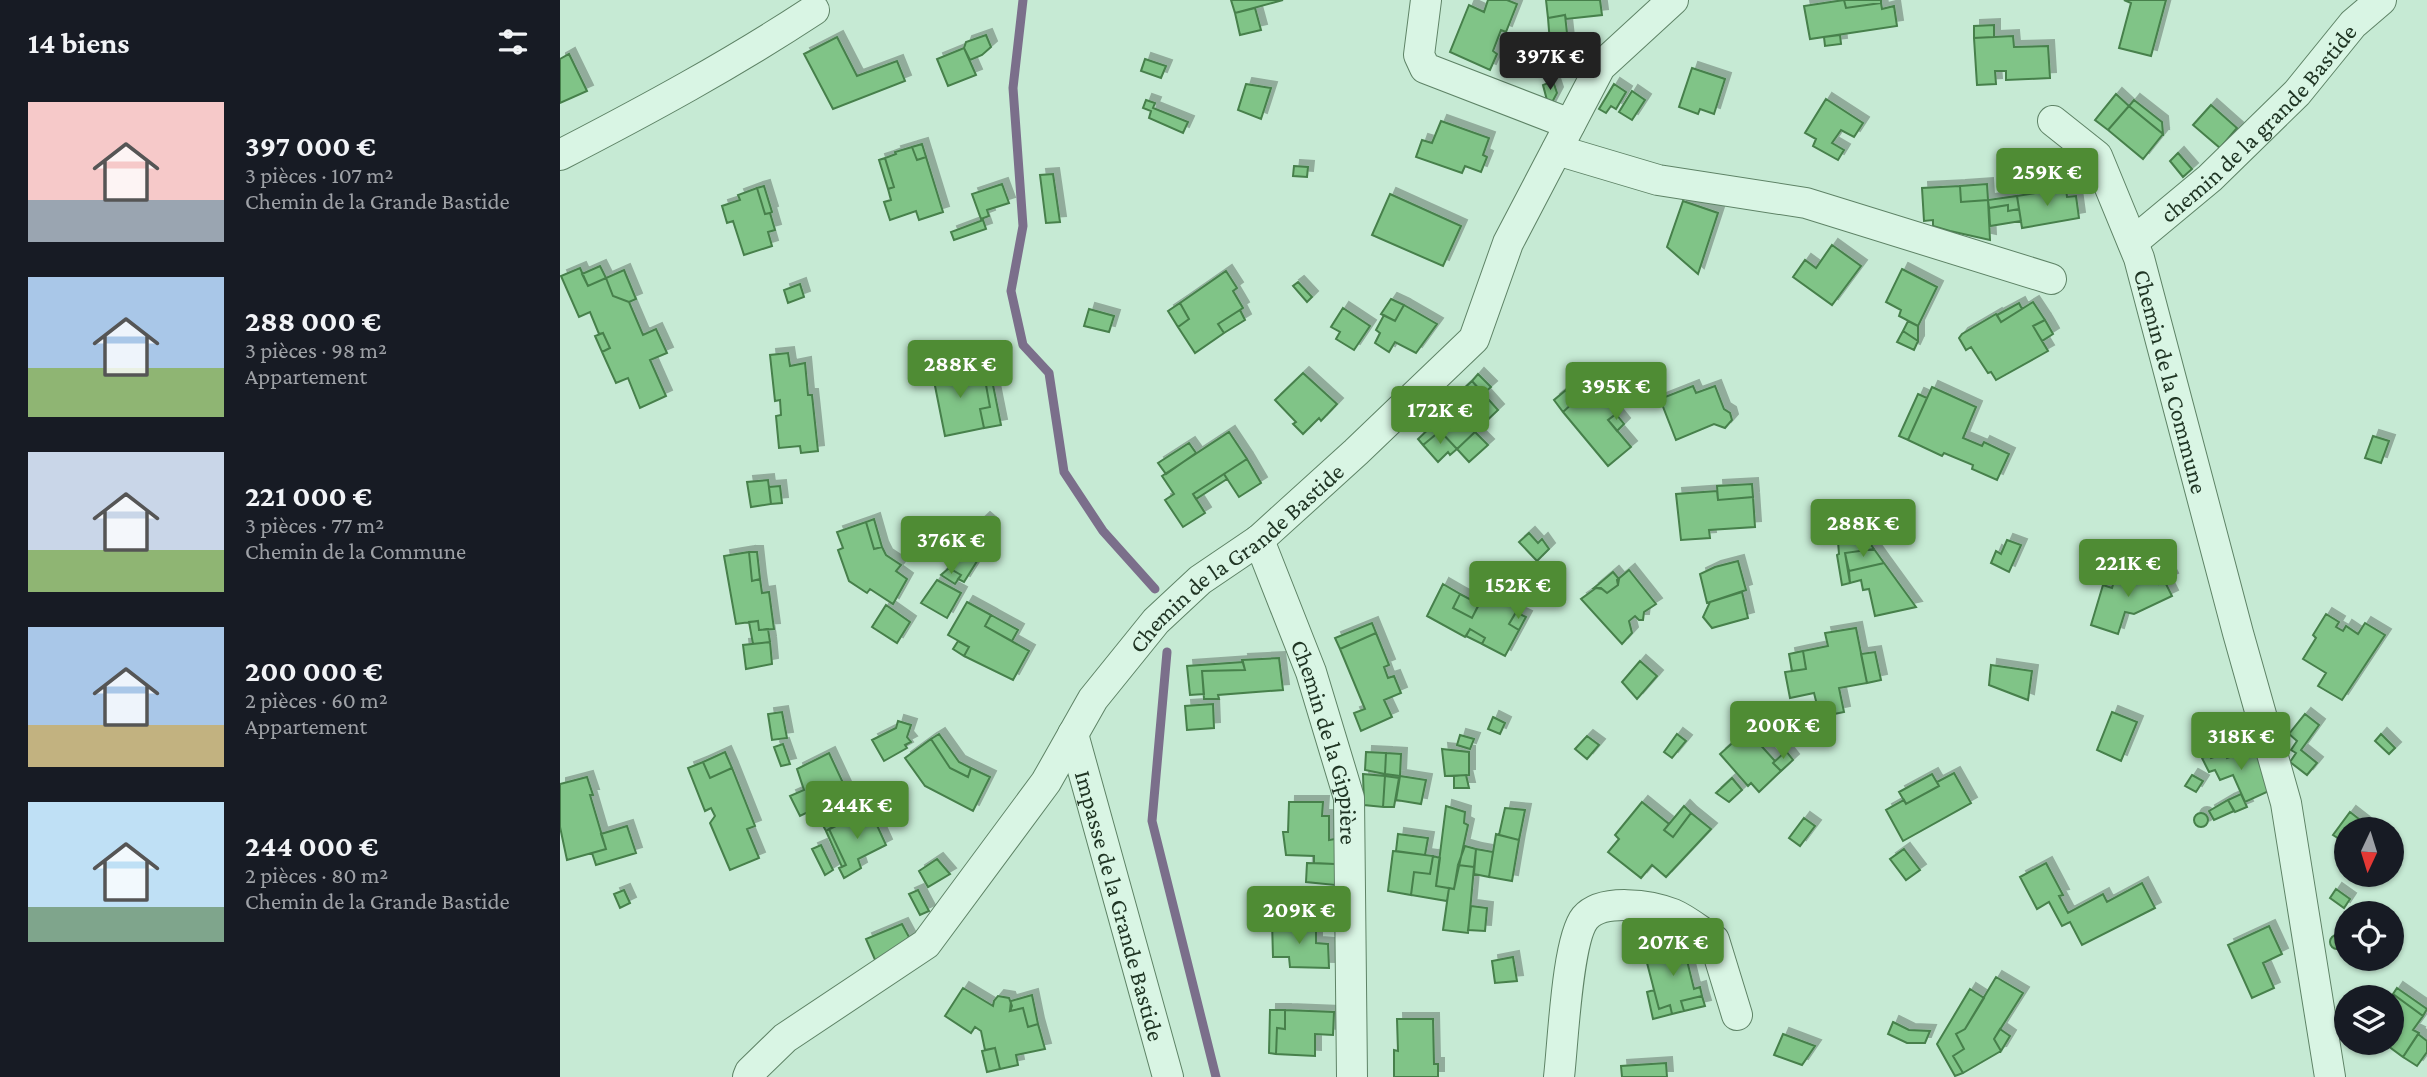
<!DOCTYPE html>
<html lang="fr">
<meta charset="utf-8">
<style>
:root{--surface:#171b24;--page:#242831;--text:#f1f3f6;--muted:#9ea1a6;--accent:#4f8c34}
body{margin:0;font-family:"Crimson Pro",serif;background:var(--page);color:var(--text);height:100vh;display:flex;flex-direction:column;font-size:26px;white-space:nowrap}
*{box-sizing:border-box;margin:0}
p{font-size:23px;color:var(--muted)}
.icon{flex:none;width:38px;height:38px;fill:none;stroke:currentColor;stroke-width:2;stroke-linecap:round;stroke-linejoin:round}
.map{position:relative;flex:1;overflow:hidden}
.drawer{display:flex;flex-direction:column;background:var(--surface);width:560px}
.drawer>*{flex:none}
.needle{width:46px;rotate:184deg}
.fabs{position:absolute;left:1774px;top:817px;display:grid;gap:14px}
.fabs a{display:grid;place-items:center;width:70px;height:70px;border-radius:50%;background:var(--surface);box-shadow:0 2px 5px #0004;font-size:35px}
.price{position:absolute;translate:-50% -60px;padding:0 16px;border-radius:7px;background:var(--accent);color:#fff;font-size:23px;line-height:46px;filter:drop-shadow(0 2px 4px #0008)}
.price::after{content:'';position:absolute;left:50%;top:42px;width:21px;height:16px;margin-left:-10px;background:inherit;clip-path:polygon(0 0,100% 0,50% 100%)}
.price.current{background:#222;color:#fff}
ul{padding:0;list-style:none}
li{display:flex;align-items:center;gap:21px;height:175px;padding:0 28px}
li span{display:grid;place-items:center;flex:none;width:196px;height:140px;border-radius:0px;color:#555}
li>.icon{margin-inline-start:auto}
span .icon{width:84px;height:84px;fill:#fffc;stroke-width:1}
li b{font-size:30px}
h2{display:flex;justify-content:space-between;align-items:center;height:84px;padding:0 28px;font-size:30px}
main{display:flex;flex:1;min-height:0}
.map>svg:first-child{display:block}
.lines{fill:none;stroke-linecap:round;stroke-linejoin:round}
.stream{stroke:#7b6f8b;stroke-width:9}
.building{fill:#80c487;stroke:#46804b;stroke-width:2;filter:url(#shadow)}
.minor-casing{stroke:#5e8366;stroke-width:32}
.minor{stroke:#d9f5e4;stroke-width:30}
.labels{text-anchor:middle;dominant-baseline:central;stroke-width:5;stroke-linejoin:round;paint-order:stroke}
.street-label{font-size:24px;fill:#203524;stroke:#d5f2e1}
</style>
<main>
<section class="drawer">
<h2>14 biens<svg class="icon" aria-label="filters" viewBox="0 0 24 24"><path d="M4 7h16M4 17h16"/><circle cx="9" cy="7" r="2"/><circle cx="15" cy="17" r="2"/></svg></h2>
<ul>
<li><span style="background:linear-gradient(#f6c9c9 70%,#9aa5b1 0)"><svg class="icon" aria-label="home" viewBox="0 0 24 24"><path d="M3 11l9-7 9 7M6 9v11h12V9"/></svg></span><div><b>397 000 €</b><p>3 pièces · 107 m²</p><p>Chemin de la Grande Bastide</p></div></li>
<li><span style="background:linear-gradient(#a9c7e8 65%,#8fb573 0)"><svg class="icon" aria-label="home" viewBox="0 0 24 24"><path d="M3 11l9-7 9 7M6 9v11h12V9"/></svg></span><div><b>288 000 €</b><p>3 pièces · 98 m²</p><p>Appartement</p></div></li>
<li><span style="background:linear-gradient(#c9d6e8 70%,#8fb573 0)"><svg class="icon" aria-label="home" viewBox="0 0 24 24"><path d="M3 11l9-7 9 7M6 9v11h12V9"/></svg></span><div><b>221 000 €</b><p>3 pièces · 77 m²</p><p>Chemin de la Commune</p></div></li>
<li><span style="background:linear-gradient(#a9c7e8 70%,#c2b280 0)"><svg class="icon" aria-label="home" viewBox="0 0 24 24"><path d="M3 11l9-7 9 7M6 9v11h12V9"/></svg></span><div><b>200 000 €</b><p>2 pièces · 60 m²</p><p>Appartement</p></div></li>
<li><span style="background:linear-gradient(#bfe0f5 75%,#7fa58c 0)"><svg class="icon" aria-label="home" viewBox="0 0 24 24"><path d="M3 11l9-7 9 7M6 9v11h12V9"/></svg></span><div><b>244 000 €</b><p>2 pièces · 80 m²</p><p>Chemin de la Grande Bastide</p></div></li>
</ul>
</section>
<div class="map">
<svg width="1867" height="1077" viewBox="0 0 1867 1077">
<defs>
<filter id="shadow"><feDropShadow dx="6" dy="-6" stdDeviation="0" flood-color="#0004"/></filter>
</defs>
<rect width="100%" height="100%" fill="#c6ead4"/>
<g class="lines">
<path class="stream" d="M463 0 453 88 463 226 451 291 463 345 489 373 504 472 543 531 595 589
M607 652 592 821 656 1077"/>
</g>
<path class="building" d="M671 0H723L675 13Z
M928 0H947L957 4 946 32 941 30 933 51 937 54 930 70 890 52 909 5 924 12Z
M986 0H1040L1042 15 1006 19 1005 15 988 18Z
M1284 0 1286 8 1321 3 1322 9 1334 6 1337 26 1250 39 1244 6Z
M1284 0H1321V3L1286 8Z
M1564 0H1606L1591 56 1559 48 1571 3Z
M695 8 701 30 680 35 675 13Z
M1005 15 1008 42 990 43 988 18Z
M1434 25V37L1414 38V26Z
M426 35 431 47 422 55 410 60 404 48 406 42Z
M1280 35 1281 44 1265 46 1264 37Z
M1453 36 1454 47 1488 46 1490 78 1446 80V71H1435L1436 84 1417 85 1414 38Z
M277 37 297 76 337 61 345 81 273 109 244 54Z
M404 48 416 75 388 86 377 59Z
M9 54 27 91 0 103V59Z
M585 59 606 66 601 78 581 71Z
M1132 68 1165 79 1154 114 1140 109 1138 114 1119 107Z
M993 81 997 93 989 108 983 85Z
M686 84 711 88 701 119 678 110Z
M1054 84 1066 92 1056 109 1051 106 1046 113 1039 109Z
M1072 91 1085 100 1072 120 1059 112Z
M1556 94 1569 106 1548 130 1535 120Z
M1266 99 1303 123 1294 137 1281 130 1272 143 1284 150 1278 160 1253 146 1256 139 1245 133Z
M586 100 595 103 593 108 628 122 623 133 589 118 591 111 583 108Z
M1574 100 1602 122 1603 134 1569 106Z
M1651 105 1677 128 1660 148 1633 125Z
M1569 106 1603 134 1583 159 1548 130Z
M881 121 929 138 923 155 927 157 921 172 905 166 902 173 856 157 862 140 872 143Z
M362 144 366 157 357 160 352 147Z
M352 147 357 160 366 157 383 212 359 220 356 211 330 220 324 202 331 200 328 189 334 187 325 158 336 154 335 152Z
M1618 153 1632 169 1623 177 1610 161Z
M325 158 334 187 328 189 319 160Z
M734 166 748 167 747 177 733 176Z
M493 174 500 222 486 223 480 175Z
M442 184 449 203 427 210 429 216 421 219 412 194Z
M1427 184 1428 200 1401 202 1400 186Z
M204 186 212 212 210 213 205 214 197 188Z
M1400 186 1401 202 1428 200 1430 240 1390 231 1373 226V220L1364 221 1362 188Z
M197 188 205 214 210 213 215 230 208 232 212 246 184 255 173 221 167 223 162 206 180 200 178 195Z
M1506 188 1507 197 1516 196 1519 218 1462 228 1457 196Z
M830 194 901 226 883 266 812 235Z
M1457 196 1461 221 1430 226 1429 208 1448 205V211L1459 209Z
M1457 196 1459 209 1448 211V205L1429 208 1428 200Z
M1123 201 1158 213 1138 274 1107 247Z
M423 220 426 229 394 240 391 232Z
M1272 245 1301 266 1272 305 1233 277 1245 260 1256 268Z
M40 266 46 278 28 286 22 274Z
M20 268 28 286 46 278 53 296 69 302 83 335 96 329 107 353 90 360 106 396 80 408 68 378 56 383 42 352 50 348 43 333 39 334 30 312 19 317 1 276Z
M1342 269 1377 287 1358 326 1339 316 1341 310 1326 302Z
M64 270 76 299 69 302 53 296 46 278Z
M666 271 677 288 673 291 683 308 658 324 664 333 635 353 618 327 629 319 620 303Z
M738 282 752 297 747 302 733 286Z
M240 284 244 297 228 303 224 290Z
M831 299 844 305 835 321 821 314Z
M1473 302 1485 320 1473 326 1488 351 1436 380 1431 372 1428 373 1411 347 1406 350 1399 338 1402 334 1436 314 1441 322Z
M620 303 629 319 618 327 608 311Z
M1459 303 1462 309 1441 322 1437 315Z
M844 305 877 324 856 353 835 342 829 352 815 343 820 333 816 330 824 315 835 321Z
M783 308 810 326 794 350 776 339 780 332 771 327Z
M529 309 554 316 549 332 524 326Z
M680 310 685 320 664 333 658 324Z
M1485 320 1493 334 1482 341 1473 326Z
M1348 321 1358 326V341L1343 331Z
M1343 331 1358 341 1354 350 1337 342Z
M43 333 50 348 42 352 35 336Z
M228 353 230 366 245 363 248 395H252L258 451 241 453 240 446 219 448 216 416 221 415 220 400 215 401 210 355Z
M428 360 441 425 424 428 420 409 430 407 424 374 400 378 398 366Z
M398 366 400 378 424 374 430 407 420 409 424 428 385 436 372 371Z
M1030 370 1039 381 1026 393 1037 405 1043 400 1056 414 1048 420 1071 447 1048 466 1003 412 1015 401 1006 390Z
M743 373 777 404 761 421 759 418 743 434 733 424 736 422 715 400Z
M918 374 931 387 923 394 912 381Z
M912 381 938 410 897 449 880 431 863 445 858 439 874 424 870 420Z
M1133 386 1136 393 1155 386 1164 409 1170 413 1172 420 1165 428 1154 424 1116 440 1100 399Z
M1033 387 1043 400 1037 405 1026 393Z
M1372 387 1416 407 1403 438 1422 446 1424 442 1449 454 1437 480 1412 469 1413 465 1384 453 1382 456 1348 440Z
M1006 390 1015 401 1003 412 994 400Z
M1358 394 1367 398 1348 440 1339 436Z
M1056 414 1064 424 1057 431 1048 420Z
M880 431 897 449 890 455 888 452 878 462 863 445Z
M669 432 687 459 633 494 645 513 623 527 605 500 614 494 602 476Z
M915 432 928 445 909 462 897 449Z
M1813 436 1829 441 1821 463 1805 458Z
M629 443 636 453 606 474 598 463Z
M687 459 701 483 679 497 664 474Z
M664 474 667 479 636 499 633 494Z
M208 480 211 504 191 507 187 482Z
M1192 484 1193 497 1158 500 1157 486Z
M220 486 222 503 211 504 209 487Z
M1157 491 1158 500 1193 497 1195 527 1149 530 1150 538 1121 540 1116 494Z
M424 518 432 525 408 550 400 541Z
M314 519 322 547 314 549 306 522Z
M306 522 314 549 322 547 326 555 341 565 336 571 347 579 333 604 310 589 307 593 289 581 278 550 283 548 277 532Z
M969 533 978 543 982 539 989 549 977 561 959 542Z
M1307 539 1314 549 1285 553 1290 583 1282 585 1277 555 1279 554 1278 542Z
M1447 540 1461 545 1449 572 1431 563 1436 551 1441 554Z
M1314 549 1324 563 1289 571 1285 553Z
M407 551 419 558 404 582 398 579 401 575 389 568Z
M189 552 192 581 200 579 202 593 209 592 214 629 199 630 198 621 176 624 164 556Z
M189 552H197L200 579 192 581Z
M1178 561 1186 590 1147 603 1140 574 1155 567Z
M1324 563 1356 607 1315 616 1309 589 1303 590 1301 580 1290 583 1289 571Z
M1604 563 1612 579 1599 584 1591 569Z
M389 568 401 575 395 584 381 575Z
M1591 569 1599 584 1605 582 1612 596 1574 614 1565 612 1558 634 1531 625 1543 585 1552 588 1557 571 1573 577Z
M1069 570 1096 604 1084 612 1083 620H1079L1075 616 1069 621 1072 633 1062 644 1021 599 1036 588 1042 589 1047 593 1058 585 1057 580Z
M1053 572 1059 579 1058 585 1047 593 1041 588H1034Z
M377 580 401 593 387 618 361 603Z
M883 584 900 594 893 608 912 618 926 591 958 609 949 624 959 630 945 656 922 644 925 638 910 629 905 637 867 616Z
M1182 592 1188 618 1152 628 1143 617 1150 602Z
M900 594 919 604 912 618 893 608Z
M407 602 431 615 425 626 469 651 453 680 404 656 409 647 388 635Z
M326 605 350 622 337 643 312 627Z
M956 612 966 617 959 630 949 624Z
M1766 614 1779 622 1776 627 1783 631 1786 626 1798 634 1805 623 1825 635 1782 700 1758 686 1766 673 1743 659 1756 638 1753 635Z
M431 615 458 630 452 641 425 626Z
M198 621 199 630 208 629 210 642 193 644 189 622Z
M812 623 816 633 780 649 775 638Z
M1296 628 1307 683 1279 688 1284 712 1260 717 1254 693 1230 698 1225 672 1246 669 1243 651 1268 646 1265 633Z
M910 629 925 638 922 644 906 636Z
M816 633 829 665 824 667 828 678 834 676 841 693 824 700 832 717 801 731 794 713 805 709 780 649Z
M398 641 409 647 404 656 393 649Z
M210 642 212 664 186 669 183 645Z
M1243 651 1246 669 1232 671 1229 654Z
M1315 652 1321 680 1307 683 1301 654Z
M719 658 723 690 658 695 659 699H644L642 671 685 670 682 660Z
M1080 661 1097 676 1077 699 1062 682Z
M683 662 685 670 642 671 644 694 630 695 627 666Z
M1431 665 1472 671 1468 700 1429 685Z
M653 704 654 728 627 730 625 706Z
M222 712 227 738 212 740 208 714Z
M1552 712 1577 722 1561 761 1537 750Z
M1745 714 1759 725 1741 750 1757 763 1747 775 1730 762 1736 753 1731 750 1737 741 1729 734Z
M933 717 945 723 940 734 928 729Z
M338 721 351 725 347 737 351 742 345 745 347 748 324 761 312 740 336 728Z
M1187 730 1215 761 1213 763 1221 771 1199 792 1191 783 1188 786 1160 754Z
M379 734 399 762 411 768 408 777 390 768 371 739Z
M1117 734 1126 741 1112 758 1104 752Z
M1821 734 1835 748 1829 754 1815 741Z
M900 735 914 739 910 749 897 745Z
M1027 736 1039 745 1027 759 1015 749Z
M371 739 390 768 408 777 411 768 430 777 413 811 365 786 345 758Z
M1677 742 1682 753 1667 758 1663 747Z
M223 744 230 764 221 766 214 747Z
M1697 747 1709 791 1685 802 1673 775 1660 780 1655 770 1649 772 1642 758 1649 755 1651 758 1665 753 1667 758Z
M882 749 909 752V775L885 776Z
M1226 751 1233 760 1221 771 1213 763Z
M165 752 172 768 150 778 143 762Z
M806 752 826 753 825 774 805 770Z
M269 753 298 815 266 831 254 809 240 816 230 796 244 790 237 769Z
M826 753 841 754 840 776 825 774Z
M143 762 150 778 172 768 195 826 187 829 199 858 170 870 150 823 155 816 151 808 145 811 128 768Z
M1394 773 1411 803 1343 841 1326 810 1344 800 1346 804 1379 786 1377 782Z
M803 774 825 776 823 807 804 805Z
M1372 774 1379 786 1346 804 1339 792Z
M906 775 909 788H894V776Z
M1632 775 1643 781 1636 792 1625 786Z
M825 776 839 778 834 807H823Z
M840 776 866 780 861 804 836 800Z
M27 777 33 795H30L46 849 7 860 0 827V784Z
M1172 778 1182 790 1169 802 1156 793Z
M1681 794 1687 807 1675 812 1668 800Z
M1668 800 1674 811 1654 820 1649 811Z
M729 802H763L762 816H769V840L775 839V864L754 863V856L726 855 723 832H728Z
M1082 802 1109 824 1104 830 1113 837 1131 813 1151 829 1106 877 1092 865 1081 878 1048 852 1059 839 1055 835Z
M886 806 905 812 904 823 908 825 894 889 876 886Z
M1124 806 1131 813 1113 837 1104 830Z
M945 808 965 810 959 840 939 835Z
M310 810 326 845 298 859 301 868 284 878 279 868 286 865 269 829Z
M1790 812 1813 830H1787V844L1773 835Z
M1634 820a7 7 0 1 1 14 0a7 7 0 1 1-14 0Z
M1244 818 1255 826 1240 846 1229 838Z
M67 826 76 853 36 865 32 853 46 849 41 834Z
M269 829 286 865 282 867 266 831Z
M838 834 868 838 865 855 836 851Z
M936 834 959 840 952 881 929 877Z
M261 845 273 870 265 875 252 849Z
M905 846 916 849 914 867 898 865Z
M916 849 933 852 929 877 914 874Z
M1344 849 1360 870 1346 880 1330 859Z
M833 851 873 856 870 874 854 872 851 895 828 891Z
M873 856 880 858 876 886 889 888 887 901 851 895 854 872 870 874Z
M377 859 390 874 368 887 359 871Z
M747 863 775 864V885L746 882Z
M1486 863 1503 895 1499 896 1508 913 1543 894 1547 902 1582 883 1595 908 1522 945 1510 922 1502 926 1489 902 1477 909 1460 877Z
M898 865 914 867 908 933 883 930 889 888 894 889Z
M1776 889 1790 899 1784 908 1770 898Z
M64 890 70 903 60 908 54 894Z
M358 890 369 911 360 915 349 894Z
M911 906 927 908 925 931 908 930Z
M712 921H733V928L756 929V943L768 944 769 968 730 967 729 957H713Z
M733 921 756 922V929L733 928Z
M342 924 349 937 340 947 316 962 306 939Z
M1709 926 1722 954 1703 963 1714 988 1692 998 1668 945Z
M1770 942a7 7 0 1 1 14 0a7 7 0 1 1-14 0Z
M1122 940 1134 989 1140 987 1142 996 1121 1001 1124 1011 1112 1014 1110 1005 1099 1009 1087 963 1107 958 1104 944Z
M953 957 957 981 935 983 932 961Z
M1436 977 1463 993 1434 1039 1441 1051 1403 1073 1393 1056 1404 1049 1396 1034 1405 1029Z
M403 988 433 1006 434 1001 438 996 449 998 452 1006 450 1011 463 1008 468 1027 478 1024 485 1049 456 1055 458 1065 440 1069 435 1048 425 1050 421 1031 415 1027 411 1033 385 1016Z
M1837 988 1867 1009 1863 1016 1833 994Z
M1410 989 1424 998 1405 1029 1396 1034 1404 1049 1393 1056 1403 1073 1395 1076 1377 1044Z
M1094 990 1099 1009 1110 1005 1112 1014 1093 1019 1087 992Z
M1833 994 1863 1016 1853 1030 1859 1033 1843 1057 1824 1043H1832V998H1830Z
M472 995 478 1024 468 1027 463 1008 450 1011 451 1001Z
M1142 996 1145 1006 1124 1011 1121 1001Z
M710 1010H725V1029L717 1028 716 1054 709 1053Z
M725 1010 774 1012 773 1035 755 1034V1056L716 1054 717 1028 725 1029Z
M837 1019H873L874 1064H878V1077H834V1050L838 1051Z
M1333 1022 1349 1030 1370 1031 1365 1043H1347L1328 1034Z
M1440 1029 1450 1036 1441 1051 1434 1039Z
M1223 1034 1255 1046 1242 1065 1214 1055Z
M1858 1034 1867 1041V1052L1857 1066 1843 1057Z
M435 1048 440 1069 427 1072 422 1051Z
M1106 1063 1107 1077H1062L1061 1066Z"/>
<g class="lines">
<g class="minor-casing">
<g id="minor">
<path d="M866 0 859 55 865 68 1010 124"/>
<path id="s1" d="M1493 121 1537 156 1579 258 1678 633 1726 803 1770 1077"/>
<path d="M997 150 1098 180 1246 203 1491 279"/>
<path d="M0 155C87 110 172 64 254 10"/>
<path id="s2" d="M1573 242 1650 178 1737 93 1793 24 1821 0"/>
<path id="s3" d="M699 540 751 672 789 798 792 1077"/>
<path id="s4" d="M513 734 608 1077"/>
<path id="s5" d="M188 1077 190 1072 225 1038 366 944 486 782 533 699 596 621 640 580 699 540 796 452 914 339 948 243 1040 67 1113 0"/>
<path d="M999 1077C1003 1044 1007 940 1025 918 1042 898 1091 905 1113 914 1127 920 1141 932 1154 940L1177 1015"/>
</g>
</g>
<use href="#minor" class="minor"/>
</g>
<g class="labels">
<g class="street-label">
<text stroke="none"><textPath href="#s2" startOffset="173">chemin de la grande Bastide</textPath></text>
<text stroke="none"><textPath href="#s1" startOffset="294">Chemin de la Commune</textPath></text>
<text stroke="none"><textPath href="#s5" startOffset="723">Chemin de la Grande Bastide</textPath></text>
<text stroke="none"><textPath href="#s3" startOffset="214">Chemin de la Gippière</textPath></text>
<text stroke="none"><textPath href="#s4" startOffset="178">Impasse de la Grande Bastide</textPath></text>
</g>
</g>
</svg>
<div class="fabs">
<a><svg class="needle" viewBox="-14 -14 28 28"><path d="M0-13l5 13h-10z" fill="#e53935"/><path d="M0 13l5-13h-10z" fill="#9ea1a6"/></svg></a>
<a><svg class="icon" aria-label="locate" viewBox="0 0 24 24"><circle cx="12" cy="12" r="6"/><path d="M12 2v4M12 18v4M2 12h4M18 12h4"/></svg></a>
<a><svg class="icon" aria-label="layers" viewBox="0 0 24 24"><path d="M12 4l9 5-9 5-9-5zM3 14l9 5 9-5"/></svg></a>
</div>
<b class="price current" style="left:990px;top:92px">397K €</b>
<b class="price" style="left:1487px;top:208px">259K €</b>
<b class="price" style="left:400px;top:400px">288K €</b>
<b class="price" style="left:1056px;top:422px">395K €</b>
<b class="price" style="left:880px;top:446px">172K €</b>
<b class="price" style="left:1303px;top:559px">288K €</b>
<b class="price" style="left:391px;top:576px">376K €</b>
<b class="price" style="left:1568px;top:599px">221K €</b>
<b class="price" style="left:958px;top:621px">152K €</b>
<b class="price" style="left:1223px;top:761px">200K €</b>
<b class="price" style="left:1681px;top:772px">318K €</b>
<b class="price" style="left:297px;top:841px">244K €</b>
<b class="price" style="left:739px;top:946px">209K €</b>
<b class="price" style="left:1113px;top:978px">207K €</b>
</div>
</main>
